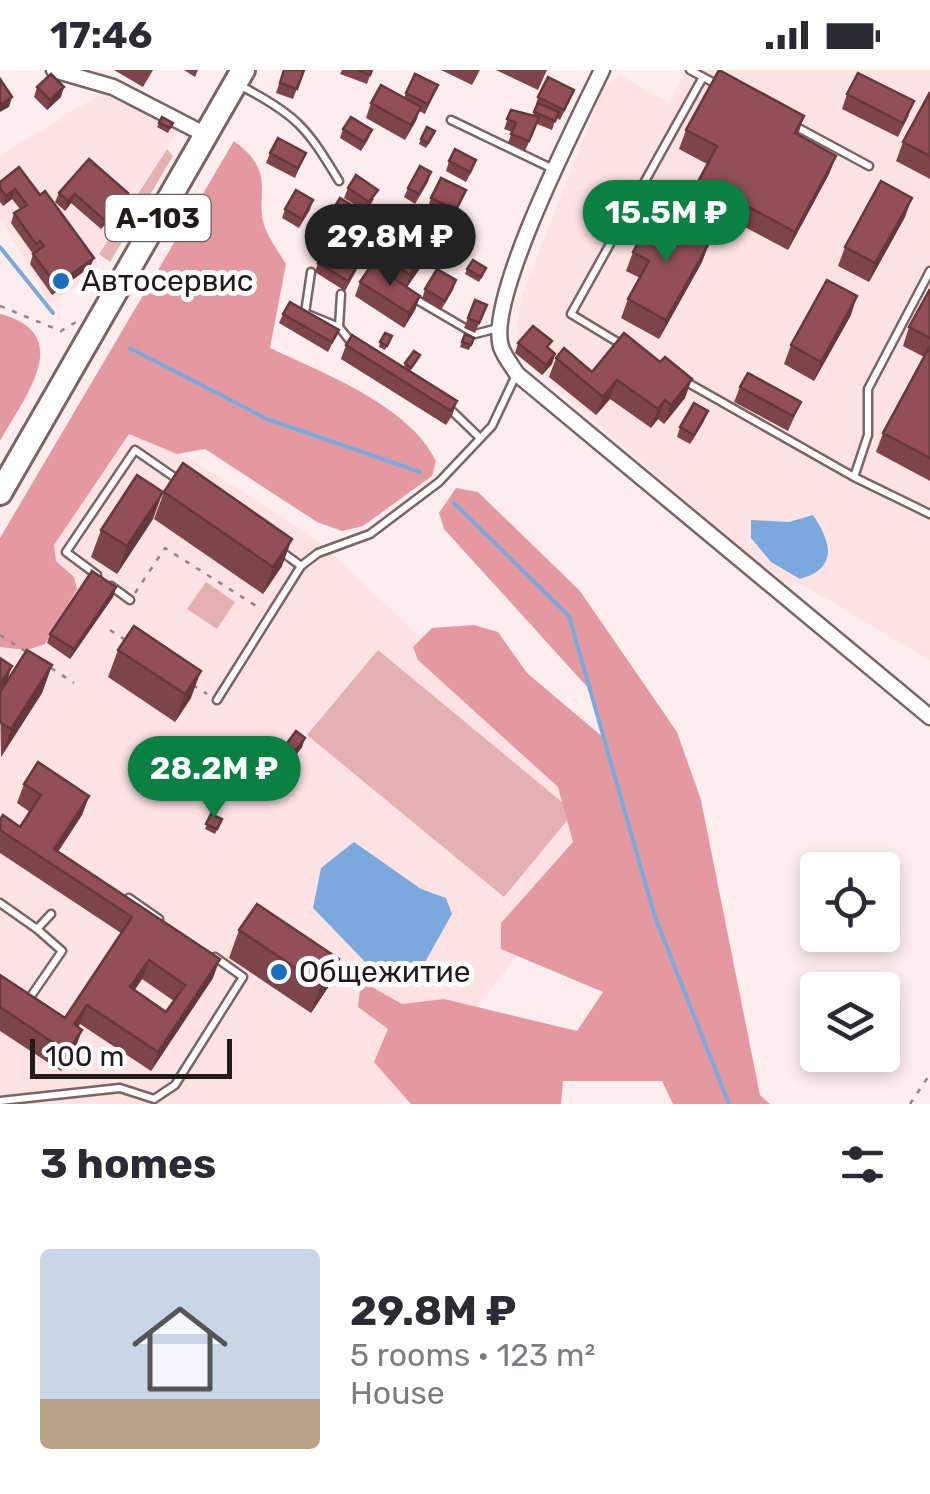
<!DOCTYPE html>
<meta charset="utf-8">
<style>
:root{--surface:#fff;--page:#f7f7f7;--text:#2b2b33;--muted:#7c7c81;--accent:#0b8043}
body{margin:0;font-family:Rubik,sans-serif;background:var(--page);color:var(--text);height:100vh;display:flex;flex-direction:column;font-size:38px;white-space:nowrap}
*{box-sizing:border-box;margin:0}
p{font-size:32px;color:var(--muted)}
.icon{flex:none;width:55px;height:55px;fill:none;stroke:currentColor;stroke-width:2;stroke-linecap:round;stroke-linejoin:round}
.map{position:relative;height:1034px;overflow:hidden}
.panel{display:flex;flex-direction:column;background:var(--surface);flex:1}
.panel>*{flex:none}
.buttons{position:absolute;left:800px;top:782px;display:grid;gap:20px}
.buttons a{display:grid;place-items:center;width:100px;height:100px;border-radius:10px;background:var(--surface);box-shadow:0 5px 15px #0003;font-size:50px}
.scale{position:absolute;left:30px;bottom:25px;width:202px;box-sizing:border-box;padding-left:10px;border:5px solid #231a1a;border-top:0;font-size:28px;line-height:35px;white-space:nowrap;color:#231a1a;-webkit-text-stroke:8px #fff;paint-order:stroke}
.price{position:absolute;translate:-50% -85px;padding:0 22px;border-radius:35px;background:var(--accent);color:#fff;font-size:32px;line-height:65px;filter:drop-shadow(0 2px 5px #0008)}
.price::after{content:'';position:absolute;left:50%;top:60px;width:30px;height:22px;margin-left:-15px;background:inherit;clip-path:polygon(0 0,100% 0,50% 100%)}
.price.on{background:#222;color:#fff}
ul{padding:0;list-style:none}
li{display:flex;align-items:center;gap:30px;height:250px;padding:0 40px}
li span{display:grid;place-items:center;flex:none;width:280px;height:200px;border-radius:10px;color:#555}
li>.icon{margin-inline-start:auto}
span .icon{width:120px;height:120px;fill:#fffc;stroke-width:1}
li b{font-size:42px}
h2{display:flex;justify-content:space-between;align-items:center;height:120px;padding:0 40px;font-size:42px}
.status{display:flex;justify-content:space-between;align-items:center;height:70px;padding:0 50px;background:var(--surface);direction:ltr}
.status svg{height:28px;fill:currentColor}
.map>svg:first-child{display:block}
.built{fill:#fee2e4}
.green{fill:#e4b0b4}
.forest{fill:#e499a0}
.water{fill:#7ba9dd}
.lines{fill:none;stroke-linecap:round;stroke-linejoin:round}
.stream{stroke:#7ba9dd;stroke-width:4}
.lane-casing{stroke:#7b6465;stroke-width:11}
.street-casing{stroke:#7b6465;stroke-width:19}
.primary-casing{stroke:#7b6465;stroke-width:28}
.path{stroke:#908383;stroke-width:2.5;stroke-dasharray:5 8;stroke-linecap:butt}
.lane{stroke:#fff;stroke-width:6}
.street{stroke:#fff;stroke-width:14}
.primary{stroke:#fff;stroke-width:22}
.wall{fill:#7e444b;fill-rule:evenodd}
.shaded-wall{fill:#66373d}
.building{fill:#924f57;stroke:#66373d;stroke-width:2.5;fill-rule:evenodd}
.poi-dot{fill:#1a6ebc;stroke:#fff;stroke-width:4}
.labels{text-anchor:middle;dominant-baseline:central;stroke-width:10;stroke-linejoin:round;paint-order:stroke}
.shield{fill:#fff;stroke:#655f5f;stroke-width:2.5}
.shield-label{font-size:28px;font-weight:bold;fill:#231a1a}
.poi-label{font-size:30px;fill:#231a1a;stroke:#fff;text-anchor:start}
</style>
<div class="status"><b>17:46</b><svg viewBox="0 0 49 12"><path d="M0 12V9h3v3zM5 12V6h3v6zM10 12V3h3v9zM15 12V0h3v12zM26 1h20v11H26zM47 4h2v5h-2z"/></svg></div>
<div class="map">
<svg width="930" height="1034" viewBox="0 0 930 1034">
<rect width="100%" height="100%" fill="#feedee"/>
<path class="built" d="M687 0H930V590L800 513 785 516 515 283 521 228 604 17 619 4 669 33Z
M102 23 179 59 97 184V202L50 234 0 147V86Z
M115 341 319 471 619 757 400 1034H0V513Z"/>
<path class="green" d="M167 79 173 86 110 192 99 184Z
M206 512 235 532 217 559 187 539Z
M378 580 574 742 504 827 307 665Z"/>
<path class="forest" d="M234 71C279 104 253 125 265 158 270 170 279 183 286 194L270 278C323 303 410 336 436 391L432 406 363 456 342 461 317 452 205 379 177 384 129 364 54 475 56 491 74 507 77 519 45 574 27 580 0 577V468Z
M0 244C77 264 24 327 0 371Z
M456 418 478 422 580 521 677 662 701 730 760 1025 770 1034H673L662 1011H563L561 1034H411L374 992 388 959 358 937 361 911 402 934 444 929 577 961 603 922 501 879V853L573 772 558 717 418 590 413 577 432 558 474 555 498 562 527 603 604 668 589 619 444 459 439 443Z"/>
<path class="water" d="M813 445C830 470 840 498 800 509L771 492 751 468V450L789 452Z
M354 772 421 819 446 828 452 844 425 892 398 910 372 899 313 838 321 798Z"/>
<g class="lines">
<path class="stream" d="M0 177 53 243
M130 278 267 349 420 402
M454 433 569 546 655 847 729 1034"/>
<g class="lane-casing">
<path id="lane" d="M690 0 716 14
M241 16C297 45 307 58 339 111
M451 50 553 99
M793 55 869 96
M311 202 305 243 339 257 355 277
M412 227 475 264 498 258
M339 257 341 224
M624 276 571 244 703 7
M683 310 854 407 930 444
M449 338 480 368
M854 407 868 365V319L930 201
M282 482 301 496
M97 505 66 482 135 380 177 409
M111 516 130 530
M217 630 301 496 318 483 370 464 439 412 492 356 516 305
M129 828 159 849
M0 833 37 859 51 844
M25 928 29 929 62 881 37 859
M0 1031 120 1018 154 1029 175 1015 243 907 215 887"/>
</g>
<g class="street-casing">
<path id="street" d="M54 0 113 17 206 65
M602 0C578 50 486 228 501 277 504 286 512 296 517 304L930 647"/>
</g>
<g class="primary-casing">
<path id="primary" d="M0 423 243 0"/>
</g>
<path class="path" d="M0 236 61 261 76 252
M135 523 165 478 261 539
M110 560 124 569
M0 565 28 583
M51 598 74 613
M193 615 207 624
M910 1034 930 1004"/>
<use href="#lane" class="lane"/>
<use href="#street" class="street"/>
<use href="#primary" class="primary"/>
</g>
<path class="wall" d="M114 0H153L143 17Z
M184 0H198L195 7Z
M284 0H304L293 29 276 23Z
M342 0H372L367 14 340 4Z
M441 0H480L472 15Z
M496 0H547L538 20Z
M37 17 61 27 47 40 34 27Z
M930 22V109L896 91 903 72Z
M406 23 434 24 425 44 419 41 405 70 366 48 371 33 404 28Z
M847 24 909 45 898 67 842 39Z
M538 27 570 30 560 50 556 48 552 60 537 54 525 81 508 73 512 62 504 59 511 40 533 46Z
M804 46 798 65 836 86 829 104 788 180 692 129 699 110 707 94 679 79 686 60Z
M162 47 173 53 168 63 157 57Z
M343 59 372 60 368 70 361 81 340 68Z
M433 66 426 78 419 74 421 69Z
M270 83H306L295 108 266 93Z
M449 91 473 99 466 112 446 101Z
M431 102 428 112 415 134 404 127 408 118Z
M0 112 40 125 94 188 90 197 52 225 30 194 33 184 11 153 14 143 20 139 12 129 3 136 0 132Z
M348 118 374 129 366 142 344 128Z
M466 120 453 149 428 137 431 128Z
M59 123H128L124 133 101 159 71 133 65 141 55 132Z
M313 130 310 140 299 158 282 148 285 139Z
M905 147 869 212 838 196 845 177Z
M328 148 357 149 346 169 325 158Z
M709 173 702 192 659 269 621 248 628 229 640 208 626 201 633 182Z
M363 175 369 178 345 221 315 202 318 193 355 191Z
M373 180 425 191 407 217 420 226 415 240 404 258 355 226 360 212 370 196 367 194Z
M467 199 484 203 479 212 465 204Z
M456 210 453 220 441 240 422 229 425 219Z
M930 219V411L876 382 883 363 924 287 903 276 909 257Z
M475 230 487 235 475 263 464 258Z
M283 244 339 260 328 282 279 253Z
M851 245 814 311 784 294 791 275Z
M465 264 474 268 469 280 460 277Z
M392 266 385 280 379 277 380 272Z
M518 273 549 279 555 284 552 294 542 305 515 283Z
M346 275 404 297 405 293 418 290 410 301 457 331 452 346 446 355 341 289Z
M556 288 592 302 685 328 664 354 658 349 651 358 610 329 596 345 549 307Z
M740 317 801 332 788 361 734 332Z
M704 351 690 374 677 367 680 357Z
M164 422 282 496 263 524 154 449Z
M153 449 117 504 91 487 101 460Z
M116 517 113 527 70 589 47 573 50 564Z
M118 580 191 628 175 652 108 607Z
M52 595 42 623 1 687 0 622Z
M305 668 302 677 288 696 285 694 290 711 283 715 275 702 277 697 284 693 279 689 282 680Z
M24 714 89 726 82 745 58 782 213 908 151 1001 80 954 78 957 82 960 75 979 61 1001 0 961V905L65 948 121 863 0 783V750L20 757 30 742 17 733ZM142 909 174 931 166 942 135 920Z
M211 744 222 749 215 764 205 759Z
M239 860 339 889 329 916 311 943 229 888Z"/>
<path class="shaded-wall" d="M64 17 61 27 47 40 50 30Z
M12 27 9 37 0 42V35Z
M421 37 416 51 405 70 411 55Z
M836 86 829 104 788 180 795 162Z
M15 119 12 129 3 136 6 126Z
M128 123 124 133 101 159 104 150Z
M75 124 71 133 65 141 68 131Z
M912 128 905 147 869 212 875 193Z
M709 173 702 192 659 269 666 250Z
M430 176 425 191 405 220 410 205Z
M94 188 90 197 52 225 56 215Z
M420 226 415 240 404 258 409 243Z
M857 226 851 245 814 311 821 292Z
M555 284 552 294 542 305 546 295Z
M692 309 685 328 664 354 671 335Z
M617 310 610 329 596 345 603 327Z
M665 330 658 349 651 358 658 339Z
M708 341 704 351 690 374 694 365Z
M163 422 153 449 117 504 127 476Z
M292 469 282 496 263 524 273 497Z
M116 517 113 527 70 589 74 579Z
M52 595 42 623 1 687 11 659Z
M12 596 7 611 0 620V614Z
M201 601 191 628 175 652 185 624Z
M305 668 302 677 288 696 291 686Z
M89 726 82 745 50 793 54 779Z
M220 889 213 908 151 1001 158 982Z
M339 889 329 916 311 943 321 915Z
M149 890 142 909 123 936 130 917Z
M87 935 80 954 67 973 74 954Z
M82 960 75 979 61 1001 67 982Z"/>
<path class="building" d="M284 0H304L297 19 280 13Z
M358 0H372L370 5Z
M719 0 804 46 795 63 836 86 795 162 699 110 717 76 686 60Z
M858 3 914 31 903 53 847 24Z
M51 4 64 17 50 30 37 17Z
M415 4 438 15 428 34 406 23Z
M548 7 574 20 564 40 538 27Z
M0 9 12 27 0 35Z
M381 15 421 37 411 55 371 33Z
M930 22V86L903 72Z
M538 33 559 42 555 51 534 42Z
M511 40 539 47 529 71 511 64 516 53 507 49Z
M162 47 173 53 170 58 159 53Z
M351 47 372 60 364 72 343 59Z
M427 57 435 61 428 73 421 69Z
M278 68 306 83 298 98 270 83Z
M455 79 476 90 470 102 449 91Z
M89 89 128 123 104 150 75 124 68 131 59 123Z
M420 96 431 102 419 124 408 118Z
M19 97 40 125 45 121 94 188 56 215 33 184 44 176 40 171 36 174 14 143 27 135 15 119 6 126 0 118V112Z
M356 105 378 120 369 132 348 118Z
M441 108 466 120 456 140 431 128Z
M881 111 912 128 875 193 845 177Z
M296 120 313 130 302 149 285 139Z
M340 128 360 140 349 160 328 148Z
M655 142 709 173 666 250 628 229 649 191 633 182Z
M393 151 430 176 410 205 373 180Z
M363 175 369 178 362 192 356 189Z
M326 180 356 198 348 211 318 193Z
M340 181 359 193 356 198 337 186Z
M473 190 486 198 481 207 467 199Z
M372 194 420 226 409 243 360 212Z
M437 199 456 210 445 231 425 219Z
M827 210 857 226 821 292 791 275Z
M930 219V268L909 257Z
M475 230 487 235 479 253 468 248Z
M290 232 339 260 332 272 283 244Z
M533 256 552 271 547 277 555 284 546 295 518 273Z
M385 263 392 266 387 276 380 272Z
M624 263 660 292 665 287 692 309 671 335 665 330 658 339 617 310 603 327 556 288 564 278 592 302Z
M465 264 474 268 471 275 462 272Z
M352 265 457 331 451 341 346 275Z
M930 276V388L883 363Z
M414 281 420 285 411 298 405 293Z
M748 303 801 332 793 346 740 317Z
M694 333 708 341 694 365 680 357Z
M183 393 292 469 273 497 164 422Z
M137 405 163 422 127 476 101 460Z
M92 501 116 517 74 579 50 564Z
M134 556 201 601 185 624 118 580Z
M27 580 52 595 11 659 0 652V622Z
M0 588 12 596 0 614Z
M296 661 305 668 291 686 282 680Z
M38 692 89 726 54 779 220 889 158 982 87 935 74 954 82 960 67 982 0 937V905L65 948 132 847 0 760V750L3 745 20 757 41 725 24 714ZM149 890 185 915 166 942 130 917Z
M284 693 292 706 284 710 277 697Z
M211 744 222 749 217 759 206 754Z
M257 834 339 889 321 915 239 860Z"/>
<g class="poi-dot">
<circle cx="61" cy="211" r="10"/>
<circle cx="279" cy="902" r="10"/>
</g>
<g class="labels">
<rect class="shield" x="105.5" y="125" width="105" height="46" rx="8"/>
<g class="shield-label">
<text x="158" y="148">А-103</text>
</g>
<g class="poi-label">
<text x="81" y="211">Автосервис</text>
<text x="299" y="902">Общежитие</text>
</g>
</g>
</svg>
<div class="buttons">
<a><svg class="icon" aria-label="locate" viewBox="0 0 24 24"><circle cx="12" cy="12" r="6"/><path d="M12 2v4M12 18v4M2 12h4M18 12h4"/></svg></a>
<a><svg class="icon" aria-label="layers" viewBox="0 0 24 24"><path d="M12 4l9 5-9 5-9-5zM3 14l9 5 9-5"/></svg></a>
</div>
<div class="scale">100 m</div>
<b class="price" style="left:666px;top:195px">15.5M ₽</b>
<b class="price on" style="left:390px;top:219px">29.8M ₽</b>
<b class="price" style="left:214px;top:751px">28.2M ₽</b>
</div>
<section class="panel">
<h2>3 homes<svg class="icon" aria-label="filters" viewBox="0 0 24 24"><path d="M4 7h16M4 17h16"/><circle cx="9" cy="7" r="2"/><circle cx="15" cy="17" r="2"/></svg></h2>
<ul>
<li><span style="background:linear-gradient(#c9d6e8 75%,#b9a48a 0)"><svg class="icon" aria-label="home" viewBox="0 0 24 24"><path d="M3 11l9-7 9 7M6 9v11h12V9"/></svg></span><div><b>29.8M ₽</b><p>5 rooms · 123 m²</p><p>House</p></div></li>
</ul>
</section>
